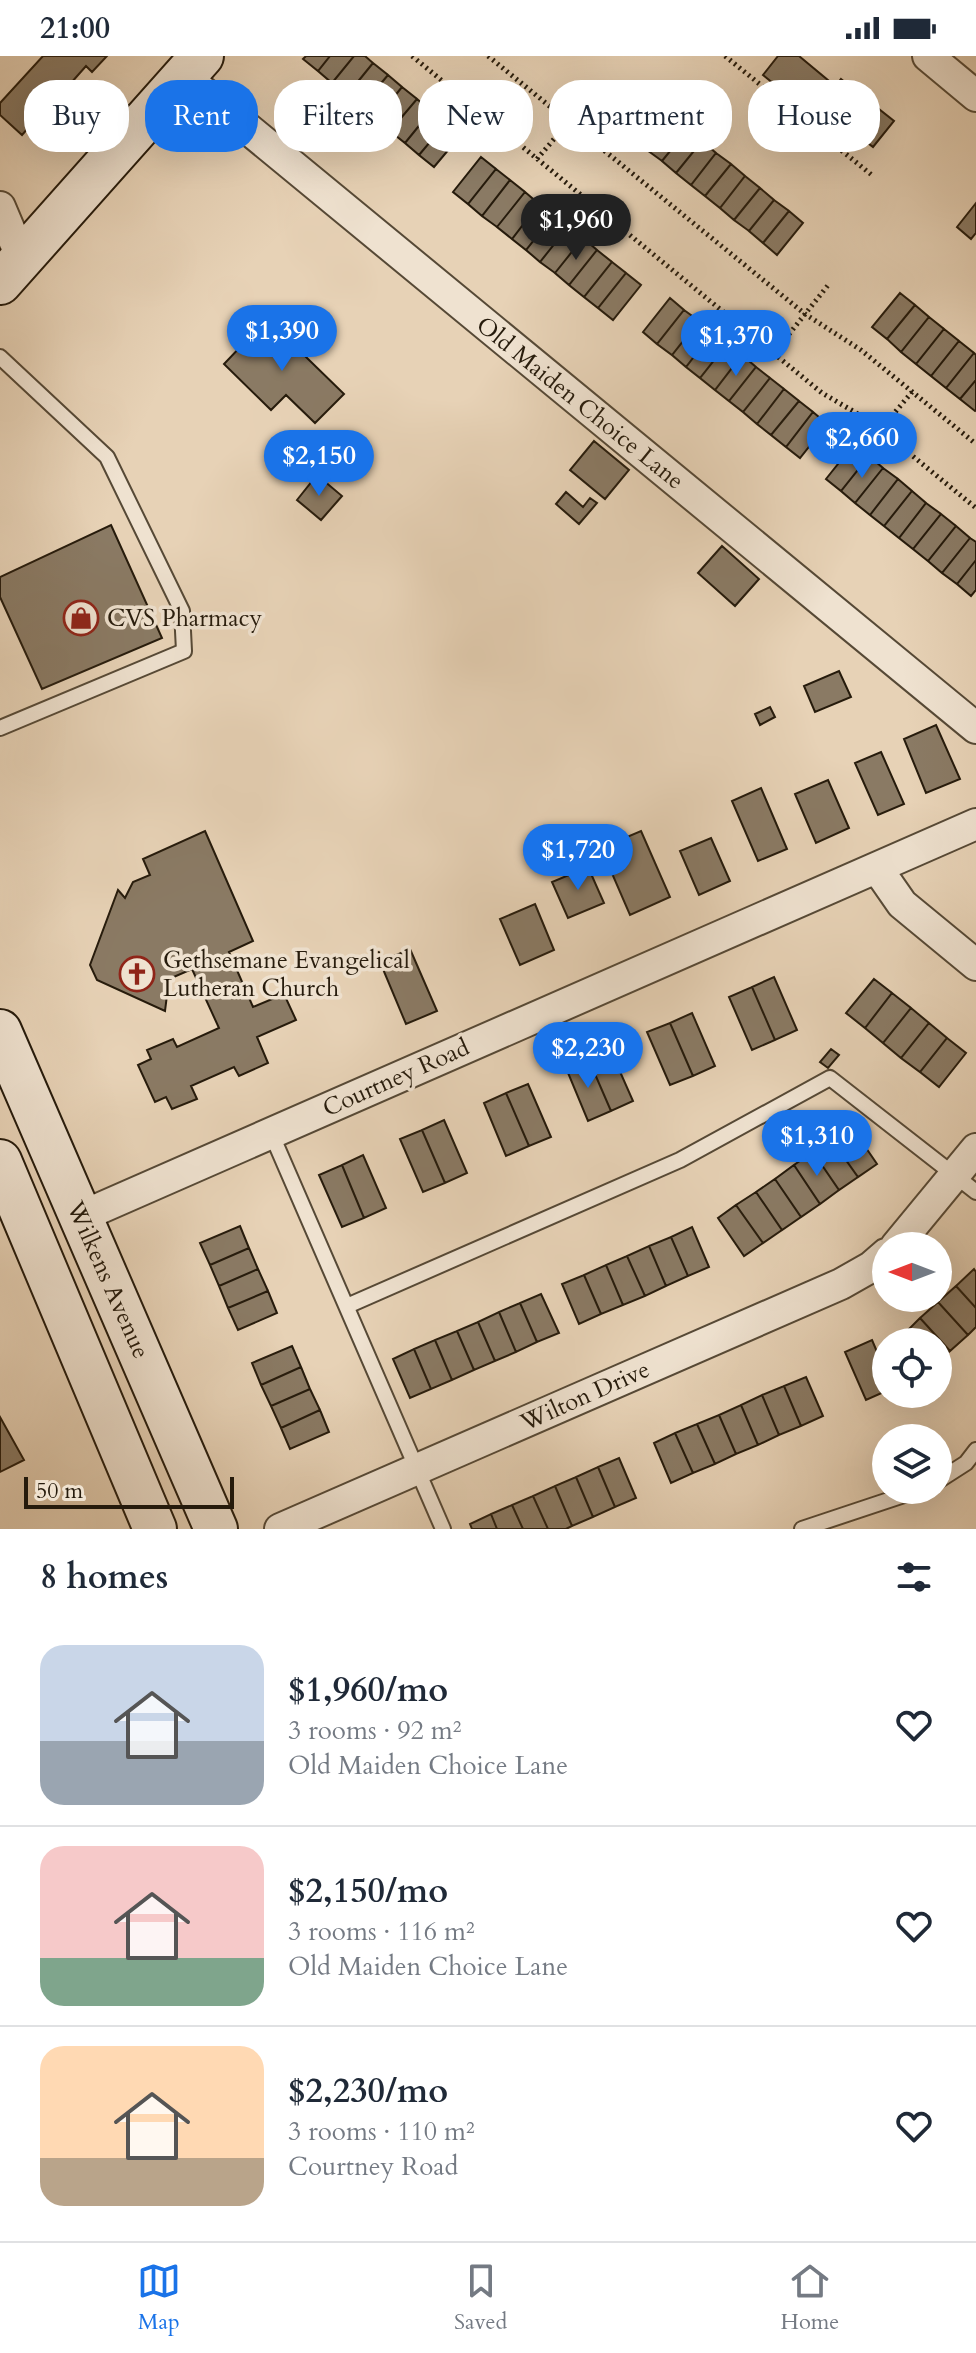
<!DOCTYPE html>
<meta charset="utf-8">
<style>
:root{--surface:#fff;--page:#f2f2f3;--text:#1f2937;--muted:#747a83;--line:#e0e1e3;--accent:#1a73e8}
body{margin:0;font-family:Cardo,serif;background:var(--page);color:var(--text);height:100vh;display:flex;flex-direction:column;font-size:30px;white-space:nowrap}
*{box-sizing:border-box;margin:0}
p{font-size:26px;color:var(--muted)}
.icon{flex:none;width:44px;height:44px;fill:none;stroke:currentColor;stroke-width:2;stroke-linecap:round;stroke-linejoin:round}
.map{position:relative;height:1473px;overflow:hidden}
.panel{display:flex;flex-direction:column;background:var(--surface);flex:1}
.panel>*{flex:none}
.top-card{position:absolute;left:24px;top:24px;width:928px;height:72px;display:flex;gap:16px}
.needle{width:52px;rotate:270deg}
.tools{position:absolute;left:872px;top:1176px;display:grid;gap:16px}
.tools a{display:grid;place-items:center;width:80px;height:80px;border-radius:50%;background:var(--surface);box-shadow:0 8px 32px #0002;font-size:40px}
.scale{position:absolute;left:24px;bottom:20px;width:210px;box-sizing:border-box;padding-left:8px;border:4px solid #261b0c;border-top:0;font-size:22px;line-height:28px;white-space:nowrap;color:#261b0c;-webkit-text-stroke:6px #efe2d0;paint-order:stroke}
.price{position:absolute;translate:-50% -68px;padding:0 18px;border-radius:28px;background:var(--accent);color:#fff;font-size:26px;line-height:52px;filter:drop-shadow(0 2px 4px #0008)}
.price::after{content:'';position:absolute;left:50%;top:48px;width:24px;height:18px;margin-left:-12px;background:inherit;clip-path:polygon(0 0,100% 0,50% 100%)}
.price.on{background:#222;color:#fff}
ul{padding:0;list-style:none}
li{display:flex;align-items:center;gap:24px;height:200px;padding:0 40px}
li+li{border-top:2px solid var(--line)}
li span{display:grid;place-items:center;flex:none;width:224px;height:160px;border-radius:24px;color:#555}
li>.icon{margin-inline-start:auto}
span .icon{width:96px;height:96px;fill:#fffc;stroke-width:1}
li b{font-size:34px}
h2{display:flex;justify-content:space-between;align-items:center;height:96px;padding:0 40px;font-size:34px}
.tag{padding:0 28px;border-radius:32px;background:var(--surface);box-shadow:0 8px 32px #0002;font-size:28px;line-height:72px}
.tag.on{background:var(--accent);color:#fff}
.status{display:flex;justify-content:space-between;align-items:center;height:56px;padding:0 40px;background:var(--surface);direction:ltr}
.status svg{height:22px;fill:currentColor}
.tabs{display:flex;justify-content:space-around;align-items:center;height:112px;border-top:2px solid var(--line);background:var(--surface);font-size:22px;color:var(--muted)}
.tabs a{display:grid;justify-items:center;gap:4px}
.tabs .on{color:var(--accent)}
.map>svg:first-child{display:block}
.building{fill:#8a7a64;stroke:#261b0c;stroke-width:2}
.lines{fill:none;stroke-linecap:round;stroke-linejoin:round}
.lane-casing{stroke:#564936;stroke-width:18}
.street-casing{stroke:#564936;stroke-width:34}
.secondary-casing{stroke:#261b0c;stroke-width:46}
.path{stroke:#261b0c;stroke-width:5;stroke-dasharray:2 4;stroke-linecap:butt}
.lane{stroke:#efe2d0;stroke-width:14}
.street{stroke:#efe2d0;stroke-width:30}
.secondary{stroke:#efe2d0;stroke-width:42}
.labels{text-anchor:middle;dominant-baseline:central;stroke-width:7;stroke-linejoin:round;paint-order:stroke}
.street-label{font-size:24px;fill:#261b0c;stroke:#efe2d0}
.poi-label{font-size:24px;fill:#261b0c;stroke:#efe2d0;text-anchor:start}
</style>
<div class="status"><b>21:00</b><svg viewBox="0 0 49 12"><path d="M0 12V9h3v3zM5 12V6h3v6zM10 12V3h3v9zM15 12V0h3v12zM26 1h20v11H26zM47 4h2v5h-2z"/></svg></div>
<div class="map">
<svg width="976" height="1473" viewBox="0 0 976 1473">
<rect width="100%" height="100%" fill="#e7d2b6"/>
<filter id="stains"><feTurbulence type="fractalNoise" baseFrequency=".0025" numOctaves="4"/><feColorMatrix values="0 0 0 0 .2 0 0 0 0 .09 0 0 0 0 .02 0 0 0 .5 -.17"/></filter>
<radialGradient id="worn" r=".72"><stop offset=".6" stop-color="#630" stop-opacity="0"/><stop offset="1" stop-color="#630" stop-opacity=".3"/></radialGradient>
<path class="building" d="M43 0H107L92 16 86 10 71 27 77 32 63 46 58 41 50 50 59 58 47 72 43 68 36 77 29 71 22 79 0 59V47Z
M306 0H330L318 15 303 3Z
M330 0H354L332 27 318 15Z
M354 0H365L373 7 347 39 332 27Z
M778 0H799L835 30 812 59 763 19Z
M373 7 388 19 361 51 347 39Z
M388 19 402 31 376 63 361 51Z
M841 23 894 65 873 91 820 49Z
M402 31 417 43 390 75 376 63Z
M417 43 431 55 405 87 390 75Z
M659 50 673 62 647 94 633 82Z
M431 55 446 67 419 99 405 87Z
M673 62 688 73 662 105 647 94Z
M446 67 460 80 434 111 419 99Z
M688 73 702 85 676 117 662 105Z
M702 85 716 97 691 129 676 117Z
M716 97 731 108 705 140 691 129Z
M481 101 496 113 468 148 453 136Z
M731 108 745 120 720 152 705 140Z
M496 113 510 124 482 160 468 148Z
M745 120 760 132 734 164 720 152Z
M510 124 525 136 497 171 482 160Z
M760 132 774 144 749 175 734 164Z
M525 136 539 148 512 183 497 171Z
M774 144 789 155 763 187 749 175Z
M976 147V177L971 183 957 171Z
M539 148 554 159 526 194 512 183Z
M789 155 803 167 777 199 763 187Z
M554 159 568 171 540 206 526 194Z
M568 171 583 182 555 217 540 206Z
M583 182 597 194 569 229 555 217Z
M597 194 612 206 584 241 569 229Z
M612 206 626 217 598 252 584 241Z
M626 217 641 229 613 264 598 252Z
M900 237 915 249 887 283 872 271Z
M670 242 684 254 657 288 643 276Z
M915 249 929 261 901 296 887 283Z
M684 254 699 265 672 299 657 288Z
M929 261 944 273 916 308 901 296Z
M267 263 344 338 315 367 286 339 271 354 224 308Z
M699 265 713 276 686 311 672 299Z
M944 273 959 285 931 320 916 308Z
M713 276 727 288 700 322 686 311Z
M959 285 974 297 946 332 931 320Z
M727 288 742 299 715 334 700 322Z
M974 297 976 299V324L960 343 946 332Z
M742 299 756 311 729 345 715 334Z
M756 311 770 322 743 356 729 345Z
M770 322 784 333 757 368 743 356Z
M976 324V354L975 355 960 343Z
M784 333 799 345 771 379 757 368Z
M799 345 813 356 786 391 771 379Z
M813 356 827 368 800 402 786 391Z
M594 385 629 414 605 443 570 414Z
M854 388 869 400 841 435 826 423Z
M869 400 883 412 855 447 841 435Z
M883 412 898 423 870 459 855 447Z
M317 419 342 440 321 464 297 444Z
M898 423 912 435 884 470 870 459Z
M912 435 926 447 899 482 884 470Z
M566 436 583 451 590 442 597 447 579 468 556 448Z
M926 447 941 458 913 493 899 482Z
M941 458 956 470 928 505 913 493Z
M111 469 162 582 42 633 0 541V521Z
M956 470 970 482 942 517 928 505Z
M970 482 976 486V504L957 528 942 517Z
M722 490 759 523 735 550 698 517Z
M976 504V534L971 540 957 528Z
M839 615 851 641 815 656 804 630Z
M770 651 775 661 760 669 755 658Z
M936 669 960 723 926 737 904 683Z
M881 696 904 748 878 759 855 707Z
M828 724 849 772 816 787 795 738Z
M761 732 787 793 758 805 732 745Z
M205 775 253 885 229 896 253 951 284 938 296 964 257 981 268 1007 239 1020 234 1011 191 1030 197 1043 172 1053 166 1041 155 1046 138 1009 151 1003 147 994 173 983 177 991 219 972 192 913 169 923 165 955 97 924 90 909 118 834 125 842 133 826 150 819 143 803Z
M641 775 670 841 630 859 601 792Z
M711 782 730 825 699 839 680 795Z
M588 811 604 847 568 862 552 826Z
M535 848 554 894 520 909 500 863Z
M410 893 437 955 406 968 380 906Z
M774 921 797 974 775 984 752 931Z
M874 923 892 937 865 972 846 957Z
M752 931 775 984 752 994 729 941Z
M892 937 911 952 883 987 865 972Z
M911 952 929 967 901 1002 883 987Z
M692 957 715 1010 693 1020 670 967Z
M670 967 693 1020 670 1029 647 976Z
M929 967 947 982 920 1016 901 1002Z
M947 982 966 997 939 1031 920 1016Z
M610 993 633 1045 611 1055 588 1002Z
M831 993 839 999 828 1012 820 1006Z
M588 1002 611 1055 588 1065 566 1012Z
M528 1028 551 1081 529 1090 506 1037Z
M506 1037 529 1090 506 1100 484 1047Z
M444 1064 467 1117 445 1127 422 1074Z
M851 1070 877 1108 858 1121 831 1083Z
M422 1074 445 1127 423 1136 400 1083Z
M831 1083 858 1121 839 1134 813 1096Z
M813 1096 839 1134 820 1148 794 1109Z
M363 1099 386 1152 364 1162 342 1109Z
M342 1109 364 1162 342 1171 319 1119Z
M794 1109 820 1148 801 1161 775 1123Z
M775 1123 801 1161 782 1174 756 1136Z
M756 1136 782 1174 763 1187 736 1149Z
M736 1149 763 1187 744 1200 718 1162Z
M240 1170 249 1192 210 1209 200 1187Z
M692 1171 709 1211 688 1220 671 1181Z
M671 1181 688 1220 666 1230 649 1190Z
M649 1190 666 1230 645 1240 627 1200Z
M249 1192 258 1213 219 1230 210 1209Z
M627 1200 645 1240 623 1249 606 1209Z
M606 1209 623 1249 601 1258 584 1219Z
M258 1213 268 1235 228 1252 219 1230Z
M974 1213 976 1216V1252L956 1230Z
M584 1219 601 1258 579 1268 562 1228Z
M956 1230 976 1252V1271L968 1279 938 1246Z
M268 1235 277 1257 238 1274 228 1252Z
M541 1238 559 1277 537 1286 520 1247Z
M938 1246 968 1279 950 1295 920 1262Z
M520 1247 537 1286 516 1296 499 1256Z
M499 1256 516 1296 495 1305 478 1266Z
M920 1262 950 1295 938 1306V1286H909L903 1279Z
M478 1266 495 1305 474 1314 457 1275Z
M457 1275 474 1314 452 1324 435 1284Z
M435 1284 452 1324 431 1333 414 1293Z
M872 1284 886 1317V1335L866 1344 845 1296Z
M292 1290 301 1311 261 1329 252 1307Z
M414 1293 431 1333 410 1342 393 1303Z
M301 1311 310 1333 271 1350 261 1329Z
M806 1321 823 1360 801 1370 784 1330Z
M784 1330 801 1370 779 1379 762 1339Z
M310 1333 320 1354 281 1372 271 1350Z
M762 1339 779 1379 758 1389 741 1349Z
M741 1349 758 1389 736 1398 719 1359Z
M320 1354 329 1376 290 1393 281 1372Z
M719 1359 736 1398 715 1408 697 1368Z
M0 1361 24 1404 0 1416Z
M697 1368 715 1408 693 1417 675 1377Z
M675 1377 693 1417 671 1427 654 1387Z
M619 1402 636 1442 615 1451 598 1411Z
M598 1411 615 1451 593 1461 576 1421Z
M576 1421 593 1461 572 1470 555 1430Z
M555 1430 572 1470 566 1473H548L533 1440Z
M533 1440 548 1473H523L512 1449Z
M512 1449 523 1473H497L491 1458Z
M491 1458 497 1473H472L470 1468Z"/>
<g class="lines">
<g class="lane-casing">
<path id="lane" d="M0 301 107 401 182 555 184 595 0 672
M271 1077 443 1473
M347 1250 680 1104 830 1022 976 1136
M938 1425 966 1407 976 1394
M802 1473 919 1434"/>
</g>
<g class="street-casing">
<path id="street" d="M928 0 976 40
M185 21 976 672
M0 151 22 203
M877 812 902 848 976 909
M80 1161 976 768
M896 1190 976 1093
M280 1473 841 1228 871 1211 886 1198"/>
</g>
<g class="secondary-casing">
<path id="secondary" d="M0 227 202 0
M0 975 216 1473
M0 1105 155 1473"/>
</g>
<path class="path" d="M412 0 822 337 870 365 976 452
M488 0 805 258 861 294 976 388
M725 0 873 120
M537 103 595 35
M774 297 829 228
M880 374 912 336"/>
<use href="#lane" class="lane"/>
<use href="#street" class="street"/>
<use href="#secondary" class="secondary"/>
</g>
<defs>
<g id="shop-ring" transform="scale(1.8)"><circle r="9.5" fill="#efe2d0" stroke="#8f2418" stroke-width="1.5"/><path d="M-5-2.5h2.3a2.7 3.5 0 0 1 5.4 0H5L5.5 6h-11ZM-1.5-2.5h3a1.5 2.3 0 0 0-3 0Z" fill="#8f2418"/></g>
<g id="church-ring" transform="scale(1.8)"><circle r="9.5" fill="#efe2d0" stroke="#8f2418" stroke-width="1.5"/><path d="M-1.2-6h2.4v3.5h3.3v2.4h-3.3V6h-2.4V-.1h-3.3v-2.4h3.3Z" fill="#8f2418"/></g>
</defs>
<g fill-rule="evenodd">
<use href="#shop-ring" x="81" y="562"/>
<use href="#church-ring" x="137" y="918"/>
</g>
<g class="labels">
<g class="street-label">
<text transform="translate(580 347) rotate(39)">Old Maiden Choice Lane</text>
<text transform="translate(396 1022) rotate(-24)">Courtney Road</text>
<text transform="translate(108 1224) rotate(66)">Wilkens Avenue</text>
<text transform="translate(585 1340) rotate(-24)">Wilton Drive</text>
</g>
<g class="poi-label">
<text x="107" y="562">CVS Pharmacy</text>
<text x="163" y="904">Gethsemane Evangelical<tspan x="163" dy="28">Lutheran Church</tspan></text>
</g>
</g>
<rect width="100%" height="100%" filter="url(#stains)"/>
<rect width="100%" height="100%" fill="url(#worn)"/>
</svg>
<div class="tools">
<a><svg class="needle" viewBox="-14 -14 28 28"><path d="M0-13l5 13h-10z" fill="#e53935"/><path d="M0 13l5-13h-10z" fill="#747a83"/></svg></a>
<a><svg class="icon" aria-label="locate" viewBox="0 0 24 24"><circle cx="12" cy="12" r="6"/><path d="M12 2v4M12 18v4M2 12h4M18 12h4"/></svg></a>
<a><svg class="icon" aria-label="layers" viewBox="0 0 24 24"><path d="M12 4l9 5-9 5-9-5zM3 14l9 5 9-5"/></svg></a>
</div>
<div class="scale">50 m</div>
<b class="price on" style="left:576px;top:206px">$1,960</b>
<b class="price" style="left:282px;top:317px">$1,390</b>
<b class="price" style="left:736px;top:322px">$1,370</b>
<b class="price" style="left:862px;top:424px">$2,660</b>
<b class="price" style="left:319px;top:442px">$2,150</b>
<b class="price" style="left:578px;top:836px">$1,720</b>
<b class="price" style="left:588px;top:1034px">$2,230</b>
<b class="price" style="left:817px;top:1122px">$1,310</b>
<div class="top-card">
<a class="tag">Buy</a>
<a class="tag on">Rent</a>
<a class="tag">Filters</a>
<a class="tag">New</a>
<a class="tag">Apartment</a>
<a class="tag">House</a>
</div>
</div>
<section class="panel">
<h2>8 homes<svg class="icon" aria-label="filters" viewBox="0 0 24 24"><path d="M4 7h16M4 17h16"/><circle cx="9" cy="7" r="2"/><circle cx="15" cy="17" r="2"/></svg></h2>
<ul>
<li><span style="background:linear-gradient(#c9d6e8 60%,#9aa5b1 0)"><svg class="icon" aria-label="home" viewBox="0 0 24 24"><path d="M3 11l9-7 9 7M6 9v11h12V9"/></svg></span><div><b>$1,960/mo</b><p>3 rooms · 92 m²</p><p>Old Maiden Choice Lane</p></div><svg class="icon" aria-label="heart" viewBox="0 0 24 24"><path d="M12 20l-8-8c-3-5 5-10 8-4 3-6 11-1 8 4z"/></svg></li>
<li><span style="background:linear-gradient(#f6c9c9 70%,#7fa58c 0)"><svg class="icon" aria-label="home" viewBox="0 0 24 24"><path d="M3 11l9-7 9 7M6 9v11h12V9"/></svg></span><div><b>$2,150/mo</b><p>3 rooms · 116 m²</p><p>Old Maiden Choice Lane</p></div><svg class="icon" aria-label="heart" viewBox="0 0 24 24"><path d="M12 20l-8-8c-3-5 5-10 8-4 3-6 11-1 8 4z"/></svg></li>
<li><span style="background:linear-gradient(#ffd9b3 70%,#b9a48a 0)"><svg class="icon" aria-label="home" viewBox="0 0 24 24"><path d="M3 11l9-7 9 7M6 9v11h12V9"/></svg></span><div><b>$2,230/mo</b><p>3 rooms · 110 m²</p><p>Courtney Road</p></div><svg class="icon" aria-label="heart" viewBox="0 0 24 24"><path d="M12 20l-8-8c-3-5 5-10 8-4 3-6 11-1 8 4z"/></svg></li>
</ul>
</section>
<nav class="tabs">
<a class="on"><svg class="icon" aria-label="map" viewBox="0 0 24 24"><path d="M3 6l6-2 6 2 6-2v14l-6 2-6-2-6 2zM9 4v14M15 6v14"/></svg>Map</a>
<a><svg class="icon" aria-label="saved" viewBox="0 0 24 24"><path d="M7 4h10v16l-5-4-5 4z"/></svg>Saved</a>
<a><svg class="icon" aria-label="home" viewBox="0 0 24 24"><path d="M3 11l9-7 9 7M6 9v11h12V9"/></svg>Home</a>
</nav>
